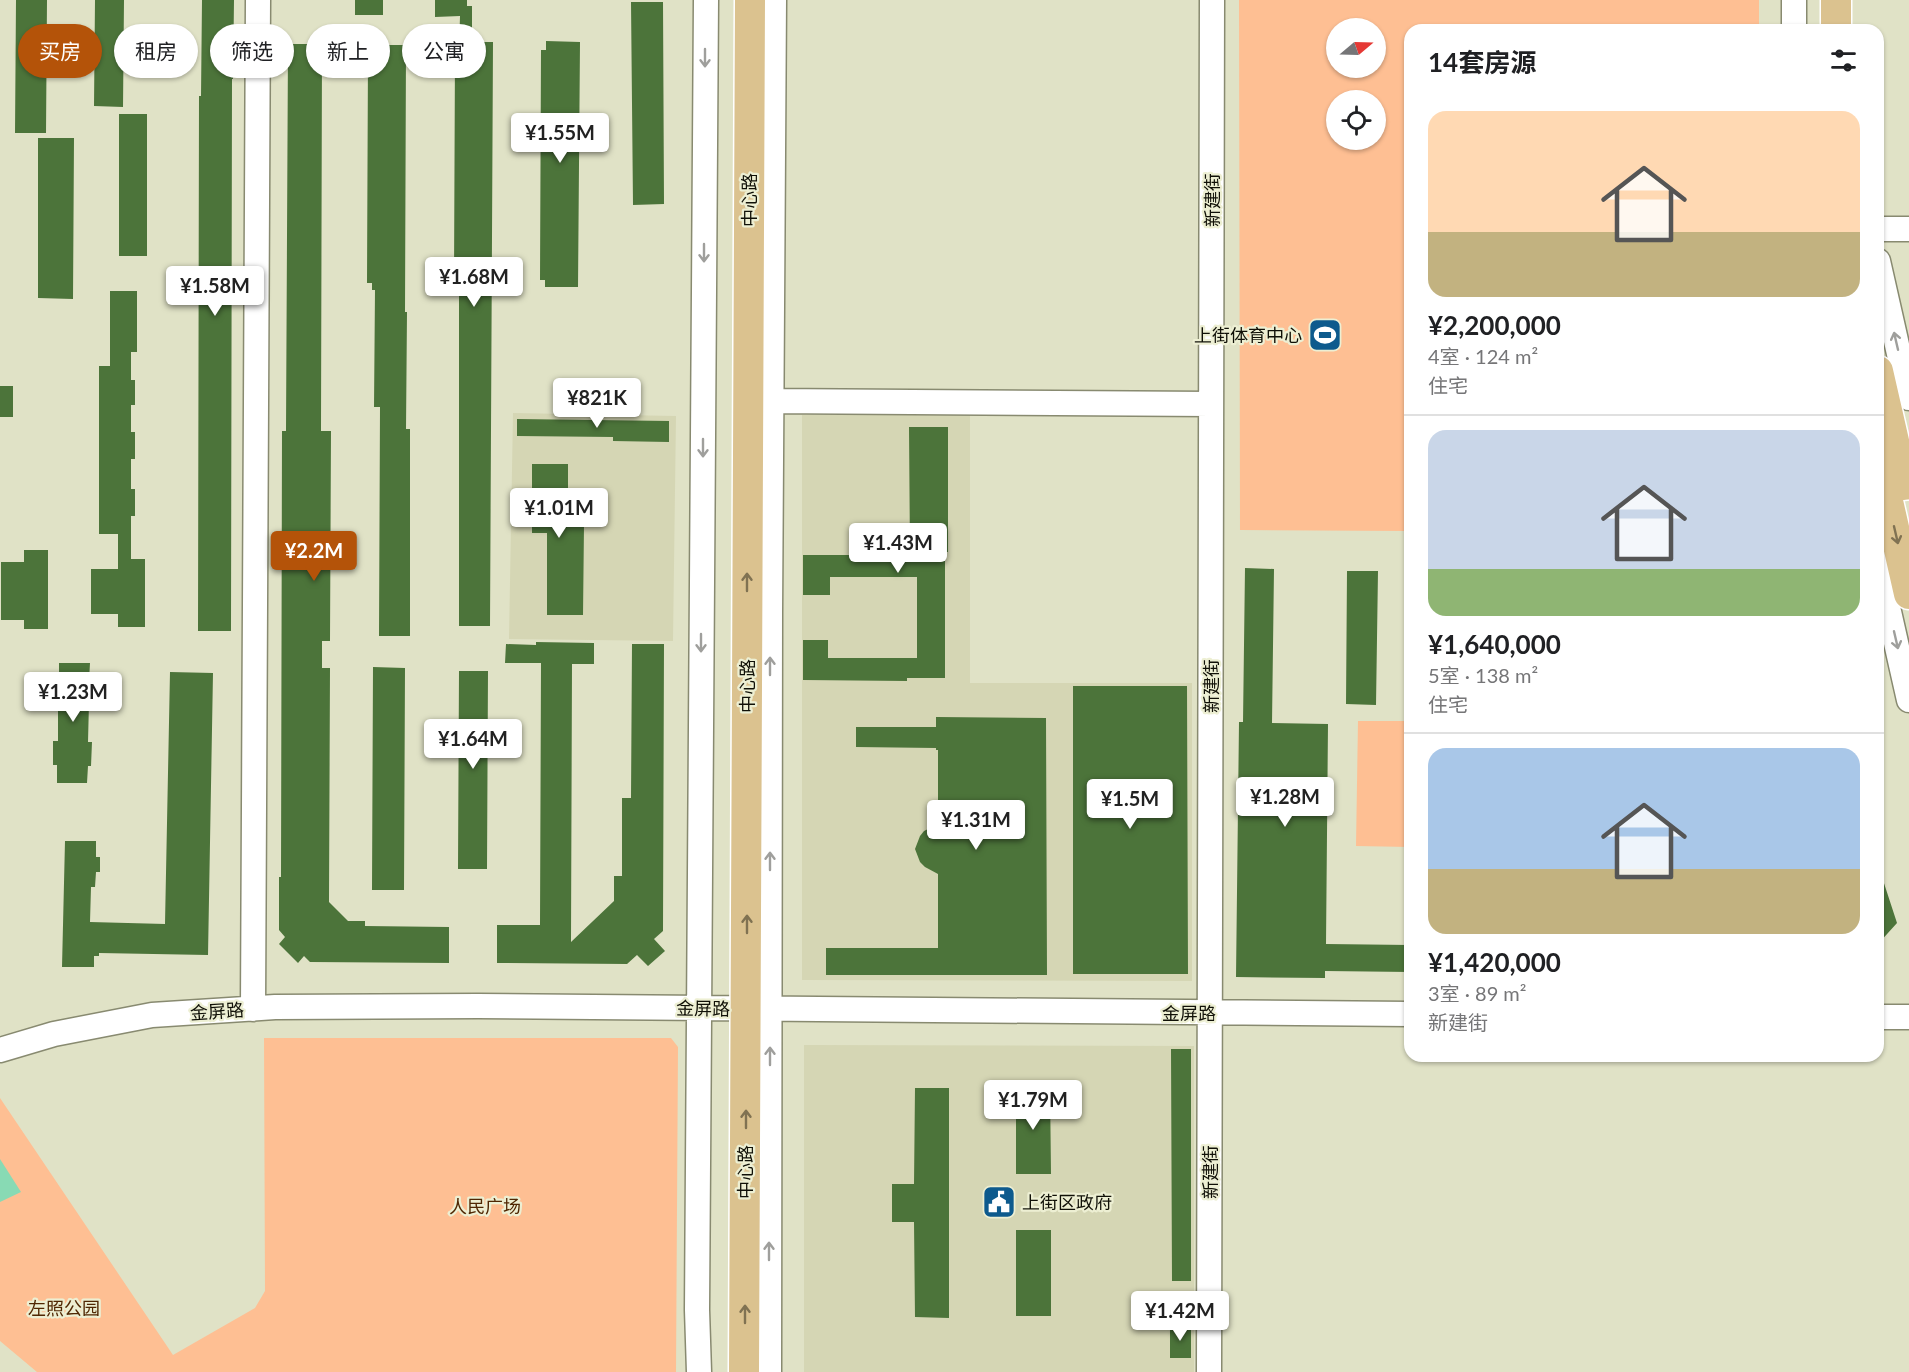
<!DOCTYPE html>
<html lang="zh">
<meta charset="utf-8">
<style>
:root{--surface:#fff;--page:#f6f6f6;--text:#202124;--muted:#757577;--line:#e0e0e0;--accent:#b45309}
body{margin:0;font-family:Lato,"Noto Sans SC",sans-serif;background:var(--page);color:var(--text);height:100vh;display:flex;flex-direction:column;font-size:22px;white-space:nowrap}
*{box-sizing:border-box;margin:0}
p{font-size:20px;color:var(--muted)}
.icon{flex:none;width:33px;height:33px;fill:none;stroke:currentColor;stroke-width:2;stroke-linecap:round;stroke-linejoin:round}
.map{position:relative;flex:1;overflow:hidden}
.side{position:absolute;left:1404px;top:24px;width:480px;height:1038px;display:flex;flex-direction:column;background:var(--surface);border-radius:18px;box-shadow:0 2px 4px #0004}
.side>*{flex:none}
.guide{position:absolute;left:18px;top:24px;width:570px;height:54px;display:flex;gap:12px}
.needle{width:39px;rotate:71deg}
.buttons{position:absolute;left:1326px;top:18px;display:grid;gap:12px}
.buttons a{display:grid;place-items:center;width:60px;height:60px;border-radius:50%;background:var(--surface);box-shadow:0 2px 4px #0004;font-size:30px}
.price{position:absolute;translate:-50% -51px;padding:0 14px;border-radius:6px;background:#fff;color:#222;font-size:20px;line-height:39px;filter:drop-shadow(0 2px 3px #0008)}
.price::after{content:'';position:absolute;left:50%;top:36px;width:18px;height:14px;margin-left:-9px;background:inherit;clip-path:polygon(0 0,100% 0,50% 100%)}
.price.selected{background:var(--accent);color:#fff}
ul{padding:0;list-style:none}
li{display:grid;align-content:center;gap:12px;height:318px;padding:0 24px}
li+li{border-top:2px solid var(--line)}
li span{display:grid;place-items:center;height:186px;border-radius:18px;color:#555}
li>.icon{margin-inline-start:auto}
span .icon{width:108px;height:108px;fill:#fffc;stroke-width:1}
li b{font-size:26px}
h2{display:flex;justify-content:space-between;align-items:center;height:72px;padding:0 24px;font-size:26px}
.pill{padding:0 21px;border-radius:27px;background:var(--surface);box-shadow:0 2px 4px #0004;font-size:21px;line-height:54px}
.pill.selected{background:var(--accent);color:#fff}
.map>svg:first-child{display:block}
.built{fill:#d5d6b4}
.green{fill:#febf93;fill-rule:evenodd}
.water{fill:#88dab4}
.building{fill:#4c743a}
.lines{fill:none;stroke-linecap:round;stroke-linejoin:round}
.minor-casing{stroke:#888a70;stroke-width:27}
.major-casing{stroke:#fff;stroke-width:33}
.minor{stroke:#fff;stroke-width:24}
.major{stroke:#dbc28f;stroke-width:30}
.oneway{stroke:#9f9f9c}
.oneway2{stroke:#807252}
.labels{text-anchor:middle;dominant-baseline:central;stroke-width:4.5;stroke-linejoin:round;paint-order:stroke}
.street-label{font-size:18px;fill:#101007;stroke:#edefd3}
.poi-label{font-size:18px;fill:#101007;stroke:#edefd3;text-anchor:end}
.park-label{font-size:18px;fill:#502703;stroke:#edefd3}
</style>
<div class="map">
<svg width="1909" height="1372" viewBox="0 0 1909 1372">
<rect width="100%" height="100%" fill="#e0e2c6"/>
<path class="built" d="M513 413 676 416 673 641 509 639Z
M802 415H970V683H1192V981L802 980Z
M804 1045 1194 1046V1372H804Z"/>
<path class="green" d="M1239 0H1759V30H1410V531L1240 530ZM1336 28H1376V68H1336ZM1336 100H1376V140H1336Z
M1358 721H1410V847L1356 846Z
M264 1038H671L678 1047 676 1372H37L0 1341V1098L173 1355 255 1308 265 1291Z"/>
<path class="water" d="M0 1159 21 1192 0 1202Z"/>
<path class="building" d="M16 0H47L46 133H15Z
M95 0H124L123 107 94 106Z
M202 0H234L233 79H232L231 631H198L199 96H201Z
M355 0H383V15H355Z
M435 0H467V6H472V42H493L490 626H459V280H454L455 50H459L460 16 435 17Z
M631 2H663L664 204 633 205Z
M546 41 580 42 578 287H545V280H540L541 50H546Z
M288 44H322L321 431H331L330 641H322V668H330L329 902 348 921H365V926L449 927V963L310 962 304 956 298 963 279 944 285 937 279 930V877H281L282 431H286Z
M372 45H406L405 312H407L406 429H410V636H379L380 407H374L375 290H372V283H367L368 53H372Z
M119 114H147V256H119Z
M38 138H74L73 299 38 298Z
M110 291H137V352H131V380H135V405H131V432H135V459H131V489H135V516H131V559H145V627H118V614H91V569H118V534H99V366H110Z
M0 386H13V417H0Z
M517 419 669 421V442L613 441V437L517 436Z
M909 427H948V552H945V678H907V681L803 680V640H828V658H917V577H830V595H803V555H910Z
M532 464H568V506L577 511 584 525 583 615H547V533H532Z
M24 550H48V629H24V620H1V562H24Z
M1245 568 1274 569 1272 723 1328 724 1326 944 1410 945V972L1325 971V978L1236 977 1239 722H1243Z
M1347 571H1378L1376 705 1346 704Z
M536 642 594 643V664H572L571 942 614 901V876H622V798H631L632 644H664L663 931 654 939 665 951 648 966 637 955 627 964 497 963V925H540L541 663H505L506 644 536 645Z
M59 663H90L89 681H93V703L89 702 88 742H92L91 766H88L87 783H57V765H53V741H58V702H54V680H59Z
M373 667 405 668 404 890H372Z
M459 671H488L487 869H458Z
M170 672 213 673 208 955 99 953V956H94V967H62L65 841H96V857H100V872H96L95 887H91L90 922 165 924Z
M1073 686H1187L1188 974H1073Z
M936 717 1046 718 1047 975H826V948H938V874L925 867 920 862 915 849 920 836 924 831 938 824V750H936V748L856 747V727H936Z
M1878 874H1881L1897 923 1878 944Z
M1171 1049H1191V1281H1172Z
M1016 1087H1050L1051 1174H1016Z
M915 1088H949V1318L915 1317 914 1222H892V1184H914Z
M1016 1230H1051V1316H1016Z
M1170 1326H1191V1358H1170Z"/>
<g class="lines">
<g class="minor-casing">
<path id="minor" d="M1794 30V0
M1878 229H1909
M1878 261 1909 398
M771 401 1211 404
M1878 563 1909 700
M253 1009 258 0
M1878 1017H1909
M0 1050 54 1034 152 1015 275 1007 478 1006 1410 1014
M699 1372 697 1310 706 0
M769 1372 770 613 774 0
M1209 1372 1212 0"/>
</g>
<g class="major-casing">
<path id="major" d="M1836 30V0
M1878 371 1904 485
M1878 457 1909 594
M744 1372 750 0"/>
</g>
<use href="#minor" class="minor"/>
<use href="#major" class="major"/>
</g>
<defs><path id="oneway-shaft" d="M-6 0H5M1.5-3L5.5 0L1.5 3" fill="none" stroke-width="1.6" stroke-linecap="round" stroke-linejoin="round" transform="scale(1.5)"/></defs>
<g class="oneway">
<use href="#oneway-shaft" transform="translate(705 58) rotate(90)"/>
<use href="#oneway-shaft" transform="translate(704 253) rotate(90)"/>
<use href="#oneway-shaft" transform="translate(1896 341) rotate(-103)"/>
<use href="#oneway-shaft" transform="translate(703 448) rotate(90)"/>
<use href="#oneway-shaft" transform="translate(1896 640) rotate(77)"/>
<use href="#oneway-shaft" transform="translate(701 643) rotate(90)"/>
<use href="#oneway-shaft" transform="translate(770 666) rotate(-90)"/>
<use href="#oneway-shaft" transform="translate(770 861) rotate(-90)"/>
<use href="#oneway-shaft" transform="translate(770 1056) rotate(-90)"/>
<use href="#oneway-shaft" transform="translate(769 1251) rotate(-90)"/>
</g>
<g class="oneway2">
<use href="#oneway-shaft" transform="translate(1896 535) rotate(77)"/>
<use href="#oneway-shaft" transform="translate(747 582) rotate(-90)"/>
<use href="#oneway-shaft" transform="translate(747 924) rotate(-90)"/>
<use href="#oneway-shaft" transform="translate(746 1119) rotate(-90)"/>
<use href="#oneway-shaft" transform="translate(745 1314) rotate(-90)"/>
</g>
<defs>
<g id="stadium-square" transform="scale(1.725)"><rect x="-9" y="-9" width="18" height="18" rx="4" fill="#0d5a8d" stroke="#edefd3"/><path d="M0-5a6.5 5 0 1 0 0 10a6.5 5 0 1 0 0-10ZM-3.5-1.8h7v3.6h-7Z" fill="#fff"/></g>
<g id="civic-square" transform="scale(1.725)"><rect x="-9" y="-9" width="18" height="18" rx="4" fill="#0d5a8d" stroke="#edefd3"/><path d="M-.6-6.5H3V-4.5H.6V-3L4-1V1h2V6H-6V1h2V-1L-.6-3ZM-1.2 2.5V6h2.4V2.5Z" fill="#fff"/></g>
</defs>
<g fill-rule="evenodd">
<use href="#stadium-square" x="1325" y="335"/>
<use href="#civic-square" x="999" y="1202"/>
</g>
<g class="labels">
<g class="street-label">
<text transform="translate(749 200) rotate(-90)">中心路</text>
<text transform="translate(1212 200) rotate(-90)">新建街</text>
<text transform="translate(747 686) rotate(-90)">中心路</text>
<text transform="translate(1211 686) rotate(-90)">新建街</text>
<text transform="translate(703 1008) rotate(1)">金屏路</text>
<text transform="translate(217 1011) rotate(-4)">金屏路</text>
<text x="1189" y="1013">金屏路</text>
<text transform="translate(745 1172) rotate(-90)">中心路</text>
<text transform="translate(1210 1172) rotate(-90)">新建街</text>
</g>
<g class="poi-label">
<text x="1302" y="335">上街体育中心</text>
<text x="1022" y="1202" text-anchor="start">上街区政府</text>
</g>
<g class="park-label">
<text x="485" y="1206">人民广场</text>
<text x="64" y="1308">左照公园</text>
</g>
</g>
</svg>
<div class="buttons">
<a><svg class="needle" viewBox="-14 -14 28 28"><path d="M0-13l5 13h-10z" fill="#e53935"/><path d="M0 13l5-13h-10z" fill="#757577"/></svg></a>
<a><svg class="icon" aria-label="locate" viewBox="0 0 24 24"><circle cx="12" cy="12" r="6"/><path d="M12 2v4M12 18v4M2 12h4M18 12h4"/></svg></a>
</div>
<b class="price" style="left:560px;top:164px">¥1.55M</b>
<b class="price" style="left:474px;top:308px">¥1.68M</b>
<b class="price" style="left:215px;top:317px">¥1.58M</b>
<b class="price" style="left:597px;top:429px">¥821K</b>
<b class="price" style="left:559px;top:539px">¥1.01M</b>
<b class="price" style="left:898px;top:574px">¥1.43M</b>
<b class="price selected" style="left:314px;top:582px">¥2.2M</b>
<b class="price" style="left:73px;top:723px">¥1.23M</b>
<b class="price" style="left:473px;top:770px">¥1.64M</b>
<b class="price" style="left:1285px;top:828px">¥1.28M</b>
<b class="price" style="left:1130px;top:830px">¥1.5M</b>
<b class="price" style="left:976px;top:851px">¥1.31M</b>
<b class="price" style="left:1033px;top:1131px">¥1.79M</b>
<b class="price" style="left:1180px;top:1342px">¥1.42M</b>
<div class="guide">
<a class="pill selected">买房</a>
<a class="pill">租房</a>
<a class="pill">筛选</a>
<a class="pill">新上</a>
<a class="pill">公寓</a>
</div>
<section class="side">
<h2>14套房源<svg class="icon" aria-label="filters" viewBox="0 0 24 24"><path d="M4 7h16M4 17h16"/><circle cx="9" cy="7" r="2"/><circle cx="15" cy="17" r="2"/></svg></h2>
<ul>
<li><span style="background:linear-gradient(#ffd9b3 65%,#c2b280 0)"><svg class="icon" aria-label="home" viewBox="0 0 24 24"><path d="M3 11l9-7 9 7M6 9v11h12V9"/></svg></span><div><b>¥2,200,000</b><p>4室 · 124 m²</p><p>住宅</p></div></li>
<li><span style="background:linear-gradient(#c9d6e8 75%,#8fb573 0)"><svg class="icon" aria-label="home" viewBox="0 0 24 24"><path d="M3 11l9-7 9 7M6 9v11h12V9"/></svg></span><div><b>¥1,640,000</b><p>5室 · 138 m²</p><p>住宅</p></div></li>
<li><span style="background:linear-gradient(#a9c7e8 65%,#c2b280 0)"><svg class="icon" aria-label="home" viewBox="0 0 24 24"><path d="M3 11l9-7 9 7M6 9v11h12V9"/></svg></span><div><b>¥1,420,000</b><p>3室 · 89 m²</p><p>新建街</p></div></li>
</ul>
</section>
</div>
